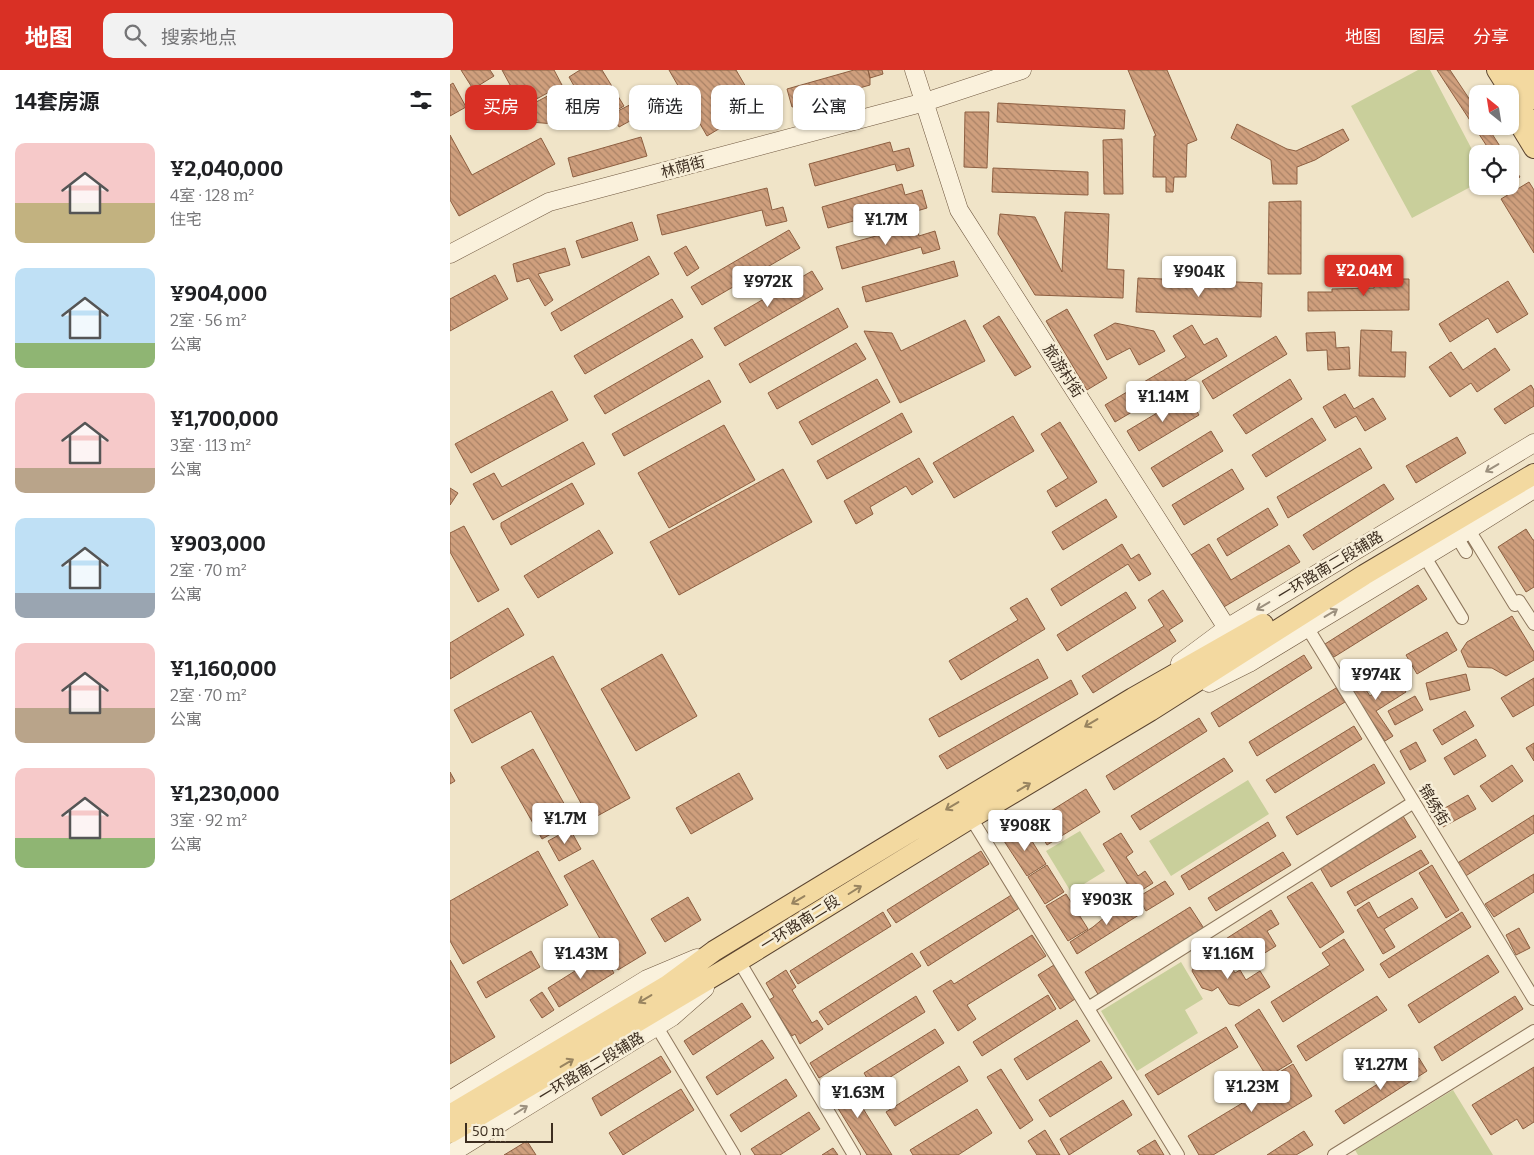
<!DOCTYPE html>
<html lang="zh">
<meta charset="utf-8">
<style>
:root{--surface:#fff;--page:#f2f2f2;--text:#202124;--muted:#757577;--accent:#d93025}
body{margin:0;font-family:Bitter,"Noto Sans SC",serif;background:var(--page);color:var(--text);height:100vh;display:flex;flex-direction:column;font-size:19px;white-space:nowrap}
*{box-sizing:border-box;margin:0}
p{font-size:16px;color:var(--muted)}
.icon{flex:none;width:28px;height:28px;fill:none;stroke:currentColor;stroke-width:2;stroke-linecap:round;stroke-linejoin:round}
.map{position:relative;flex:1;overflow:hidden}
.side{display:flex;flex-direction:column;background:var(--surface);width:450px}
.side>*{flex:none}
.top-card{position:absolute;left:15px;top:15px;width:475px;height:45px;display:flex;gap:10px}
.needle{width:32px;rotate:330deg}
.controls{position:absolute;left:1019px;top:15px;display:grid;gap:10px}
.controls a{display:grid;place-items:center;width:50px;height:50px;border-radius:10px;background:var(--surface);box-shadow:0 1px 4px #0004;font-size:25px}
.scale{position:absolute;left:15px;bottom:12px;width:88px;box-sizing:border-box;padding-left:5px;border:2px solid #3d2e20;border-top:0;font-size:14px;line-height:18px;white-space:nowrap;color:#3d2e20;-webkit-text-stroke:4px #f7eed8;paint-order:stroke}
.price{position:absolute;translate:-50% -42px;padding:0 11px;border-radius:5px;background:#fff;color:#222;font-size:16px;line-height:32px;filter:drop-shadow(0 1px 2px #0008)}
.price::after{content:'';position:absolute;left:50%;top:30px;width:15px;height:11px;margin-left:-8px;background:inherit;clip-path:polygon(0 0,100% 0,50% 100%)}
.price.current{background:var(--accent);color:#fff}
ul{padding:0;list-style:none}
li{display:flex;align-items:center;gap:15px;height:125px;padding:0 15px}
li span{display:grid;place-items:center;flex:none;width:140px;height:100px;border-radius:10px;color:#555}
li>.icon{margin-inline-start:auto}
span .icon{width:60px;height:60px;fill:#fffc;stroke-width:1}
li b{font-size:21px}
h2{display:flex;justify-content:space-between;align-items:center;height:60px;padding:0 15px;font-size:21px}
.tag{padding:0 18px;border-radius:10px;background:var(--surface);box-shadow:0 1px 4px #0004;font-size:18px;line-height:45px}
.tag.current{background:var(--accent);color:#fff}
header{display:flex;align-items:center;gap:30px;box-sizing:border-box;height:70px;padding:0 25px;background:var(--accent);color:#fff}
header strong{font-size:24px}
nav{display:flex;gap:28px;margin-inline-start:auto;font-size:18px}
.search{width:350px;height:45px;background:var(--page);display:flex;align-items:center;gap:12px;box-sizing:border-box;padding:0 18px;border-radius:10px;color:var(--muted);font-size:19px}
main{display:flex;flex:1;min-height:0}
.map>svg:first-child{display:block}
.green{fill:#c9cf9b}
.building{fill:url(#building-back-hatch);stroke:#8d5f41}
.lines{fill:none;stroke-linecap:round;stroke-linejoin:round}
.street-casing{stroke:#8d765c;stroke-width:14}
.secondary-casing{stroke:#6f573f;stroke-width:19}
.primary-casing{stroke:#5b4430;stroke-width:22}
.street{stroke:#faf1dc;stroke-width:12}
.secondary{stroke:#faf1dc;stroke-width:18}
.primary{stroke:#f3d9a0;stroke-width:20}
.oneway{stroke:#9c907e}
.oneway2{stroke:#988460}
.labels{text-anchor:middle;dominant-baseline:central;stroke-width:5;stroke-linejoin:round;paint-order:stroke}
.street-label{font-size:15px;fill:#3d2e20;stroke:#f7eed8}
</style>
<header>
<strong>地图</strong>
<div class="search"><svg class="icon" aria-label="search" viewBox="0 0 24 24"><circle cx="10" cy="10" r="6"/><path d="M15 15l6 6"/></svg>搜索地点</div>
<nav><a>地图</a><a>图层</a><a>分享</a></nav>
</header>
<main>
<section class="side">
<h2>14套房源<svg class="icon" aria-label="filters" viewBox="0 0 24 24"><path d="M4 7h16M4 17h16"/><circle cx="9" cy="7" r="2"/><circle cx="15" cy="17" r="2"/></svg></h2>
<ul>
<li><span style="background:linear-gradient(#f6c9c9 60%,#c2b280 0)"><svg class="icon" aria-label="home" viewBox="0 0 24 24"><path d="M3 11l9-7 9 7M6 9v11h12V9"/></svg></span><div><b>¥2,040,000</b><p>4室 · 128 m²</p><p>住宅</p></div></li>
<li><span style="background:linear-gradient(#bfe0f5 75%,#8fb573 0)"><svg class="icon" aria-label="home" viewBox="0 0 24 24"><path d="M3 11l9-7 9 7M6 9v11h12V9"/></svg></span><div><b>¥904,000</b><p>2室 · 56 m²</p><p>公寓</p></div></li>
<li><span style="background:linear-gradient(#f6c9c9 75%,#b9a48a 0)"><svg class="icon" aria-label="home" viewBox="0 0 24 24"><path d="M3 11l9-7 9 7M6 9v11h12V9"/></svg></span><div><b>¥1,700,000</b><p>3室 · 113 m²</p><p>公寓</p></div></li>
<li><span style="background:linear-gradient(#bfe0f5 75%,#9aa5b1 0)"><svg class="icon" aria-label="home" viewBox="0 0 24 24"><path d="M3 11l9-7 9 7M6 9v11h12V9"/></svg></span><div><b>¥903,000</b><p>2室 · 70 m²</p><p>公寓</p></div></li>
<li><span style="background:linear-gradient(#f6c9c9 65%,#b9a48a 0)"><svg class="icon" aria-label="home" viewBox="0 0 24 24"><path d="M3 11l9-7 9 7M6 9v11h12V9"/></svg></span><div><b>¥1,160,000</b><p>2室 · 70 m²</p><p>公寓</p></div></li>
<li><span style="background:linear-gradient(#f6c9c9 70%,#8fb573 0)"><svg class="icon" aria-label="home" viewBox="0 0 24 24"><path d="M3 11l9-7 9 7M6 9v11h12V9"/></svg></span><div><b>¥1,230,000</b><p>3室 · 92 m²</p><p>公寓</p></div></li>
</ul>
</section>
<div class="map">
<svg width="1084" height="1085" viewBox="0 0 1084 1085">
<defs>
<pattern id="building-back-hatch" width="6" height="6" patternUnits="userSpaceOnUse" patternTransform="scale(1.25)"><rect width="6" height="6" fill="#cf9f7d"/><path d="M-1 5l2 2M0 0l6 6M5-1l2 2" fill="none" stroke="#a98266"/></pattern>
</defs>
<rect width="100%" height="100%" fill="#f0e4c8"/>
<path class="green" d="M968 0H980L1027 89 1028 113 962 148 901 36Z
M798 710 819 744 721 806 699 771Z
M630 761 655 801 621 822 596 781Z
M731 892 753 929 735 940 748 963 687 1001 651 941Z
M1003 1020 1043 1085H908L905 1080Z"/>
<path class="building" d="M11 0H40L44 6 23 19Z
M52 0H104L112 15 72 37Z
M130 0H152L174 36 145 53 119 7Z
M219 0H286L307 36 257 66Z
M404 0H418L420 8V15L342 37 337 19Z
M418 0H432L433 4 420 8Z
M678 0H717L747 70 737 74 736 107H724L723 122H716V107H703L704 66H706Z
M987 0H1000L1028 42V56H1037L1055 84H1042Z
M3 13 16 37 0 46V15Z
M107 21 112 30 120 25 129 41 105 54 80 52 73 39Z
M201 24 207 36 169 57 162 44Z
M548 33 675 40 674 59 547 52Z
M515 42H539L537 98 514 97Z
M787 54 837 79 846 81 893 59 899 70 865 90 847 97V114H823L821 90 781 68Z
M0 65 22 105 91 68 105 94 9 146 0 130Z
M191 67 197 86 123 107 118 88Z
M672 69 673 124H654L653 70Z
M440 72 443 82 459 78 464 96 447 101 445 94 365 116 359 94Z
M1060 92 1070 107 1061 113 1060 112Z
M543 98 638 102V125L542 122Z
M1079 112 1084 120V183L1051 129Z
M452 114 455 125 472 120 477 138 460 143 458 136 378 158 372 137Z
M317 118 322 140 333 137 337 151 316 156 312 140 212 165 207 145Z
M851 131V204H818L819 132Z
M615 142 659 144 657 199 674 200 673 228 585 225 548 164 550 144 585 147 612 202Z
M182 152 188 170 132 188 126 171Z
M466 155 469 166 485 161 490 179 473 184 471 177 392 199 386 177Z
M339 160 350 178 252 235 241 217Z
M236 176 249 198 237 206 224 183Z
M115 178 120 195 88 204 103 230 95 236 79 208 67 212 63 194Z
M199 186 209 204 111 261 101 243Z
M504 191 508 206 416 232 412 217Z
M362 201 373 219 275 276 264 258Z
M45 205 58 229 0 261V229Z
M935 205 941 206 943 209H959V240L858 241V222H882V219L924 218 926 209 929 206Z
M688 208 812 213 811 247 686 242Z
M1058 211 1078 244 1047 263 1038 248 1000 272 989 254Z
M222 229 233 247 135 304 124 286Z
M388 238 398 257 300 313 289 294Z
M617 239 657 308 637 320 596 251Z
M549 246 581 297 565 306 533 256Z
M515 250 535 291 450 333 414 261 442 263 451 281Z
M665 253 704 261 715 281 689 295 680 278 657 290 644 265Z
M742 255 754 275 767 268 777 286 665 352 655 335 736 287 723 266Z
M911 260 942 261 941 282H956L955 307 909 306Z
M885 262 886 278 899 277 900 299 878 300 877 280 857 281 856 263Z
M826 266 837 284 763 329 752 311Z
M242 269 253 287 155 344 144 326Z
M406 273 416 289 327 339 318 323Z
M1045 278 1060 300 1027 322 1021 313 1000 327 979 297 1001 282 1013 300Z
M427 309 440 332 362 375 349 352Z
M840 309 852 329 796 364 783 345Z
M259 310 271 332 174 386 162 364Z
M1081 315 1084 320V336L1055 354 1044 339Z
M102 321 118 350 21 403 5 374Z
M895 324 904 339 923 328 936 349 915 361 906 346 885 358 873 337Z
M737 325 749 345 689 381 677 361Z
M452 343 462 362 377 409 367 391Z
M563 346 584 381 504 428 483 393Z
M862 348 876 370 816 407 802 385Z
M610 352 647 412 606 437 597 421 618 408 591 364Z
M274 355 305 410 219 458 188 403Z
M761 361 773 381 713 417 701 398Z
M1007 367 1016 383 966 413 956 396Z
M133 372 145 394 43 450 23 414 44 403 52 417Z
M910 378 922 398 838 448 827 427Z
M469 388 483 412 462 425 456 416 420 437 423 444 406 454 394 431Z
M333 399 362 452 229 525 200 472Z
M782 399 794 419 734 455 722 435Z
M122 413 134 434 61 475 51 457V453Z
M934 414 944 429 863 480 853 465Z
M0 418 8 423 0 435Z
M656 429 667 447 613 480 602 462Z
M818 438 828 455 777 486 767 469Z
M14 456 49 520 28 532 0 482V463Z
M1076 459 1083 470H1084V517L1076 522 1048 477Z
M149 460 163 483 88 528 74 506Z
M672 474 681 489 689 484 701 504 689 511 678 494 611 536 601 519Z
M759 474 781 510 839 475 850 492 772 538 741 485Z
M968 515 977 529 884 587 875 574Z
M713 520 733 551 719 560 726 571 643 623 632 606 714 556 698 530Z
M676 522 686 538 617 581 607 565Z
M577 528 595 559 511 610 499 591 568 550 560 538Z
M58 538 74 565 0 609V573Z
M1062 546 1084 582V590L1056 606 1042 598 1018 597 1011 581 1017 572Z
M997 562 1007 580 967 604 956 585Z
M212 584 247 646 186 681 151 619Z
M854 585 862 598 769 657 761 643Z
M103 586 180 728 140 750 81 641 22 673 4 640Z
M588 589 598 608 489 667 479 649Z
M904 602 920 626 947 608 956 622 926 641 943 666 935 671 894 609Z
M1016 604 1020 620 980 630 976 613Z
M1084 608V635L1063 647 1051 628Z
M621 610 628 624 497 699 489 686Z
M886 618 895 632 807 686 799 672Z
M965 626 973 640 945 655 938 641Z
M1015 641 1024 656 992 675 983 660Z
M749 648 757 661 664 720 656 706Z
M904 656 912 669 825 723 816 710Z
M1026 669 1036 686 1004 705 994 688Z
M966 672 976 691 960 700 950 681Z
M1084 673V691L1076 678Z
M83 679 124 751 92 769 51 697Z
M774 688 783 701 690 760 681 746Z
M924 694 935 713 847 765 836 747Z
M1062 695 1073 711 1042 732 1030 716Z
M0 702 5 711 0 714Z
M289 703 303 729 241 764 226 738Z
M636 719 650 742 597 775 583 752Z
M1018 725 1026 739 993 757 986 743Z
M1084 745V763L1014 807 1006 794Z
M953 746 966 767 881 817 869 796Z
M818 752 826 766 739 820 731 806Z
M574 758 596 794 577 806 554 771Z
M120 759 131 779 109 791 98 771Z
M671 763 683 782 676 787 688 806 695 801 703 813 684 825 653 774Z
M971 780 979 793 905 836 897 822Z
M88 781 118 835 13 894 0 871V831Z
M531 781 539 794 446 853 437 840Z
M833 782 841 795 766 841 758 828Z
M143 790 196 883 168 900 114 806Z
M597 795 614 822 595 834 578 807Z
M982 795 1009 840 996 848 969 803Z
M1084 804V822L1044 847 1035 834Z
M715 811 724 824 696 841 688 827Z
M862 812 894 862 870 878 837 827Z
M563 824 571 837 478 896 470 882Z
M616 824 638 859 618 871 596 836Z
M238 827 251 850 215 872 201 849Z
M682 828 692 843 627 884 620 872 643 857 661 842Z
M962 828 968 838 934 859 945 877 933 884 907 840 919 832 928 848Z
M740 837 755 860 649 926 635 902Z
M821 840 829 854 817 861 826 876 789 899 771 872Z
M433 842 441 856 348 914 340 901Z
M1012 842 1021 857 939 908 930 894Z
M1069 858 1080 878 1066 885 1056 865Z
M582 865 596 886 517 935 526 949 508 961 483 921 501 910 504 914Z
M894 869 914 900 833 952 821 932 880 895 872 883Z
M770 879 785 903 790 900 796 910 810 901 820 917 789 936 779 934 768 917 762 921 752 918 742 901 745 894Z
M81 881 90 897 36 928 27 912Z
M462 883 471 896 378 955 369 942Z
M152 884 164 903 109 937 98 918Z
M1038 885 1049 902 969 953 958 935Z
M0 890 45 967 0 994Z
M604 895 625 929 610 939 588 905Z
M336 900 346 917 342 920 362 953 367 950 373 959 350 974 345 964 342 966 319 930 324 927 316 913Z
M92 922 104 940 92 948 80 930Z
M598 925 606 939 532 986 523 972Z
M466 926 475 942 369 1008 360 993Z
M927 926 937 940 856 991 847 976Z
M1065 926 1073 939 992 991 984 977Z
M292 933 301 947 243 985 234 971Z
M809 939 842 992 817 1007 785 955Z
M627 950 640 971 577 1010 564 989Z
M776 957 788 977 708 1025 695 1005Z
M485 959 494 973 423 1018 414 1003Z
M312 970 324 988 267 1025 256 1007Z
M211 986 221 1002 151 1046 142 1028Z
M969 988 977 1001 894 1054 885 1041Z
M651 991 662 1008 600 1047 589 1030Z
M843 994 862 1026 763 1085H749L738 1066 822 1015 818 1009Z
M509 996 518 1011 445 1056 436 1042Z
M1084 997V1052L1073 1059 1067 1049 1041 1065 1022 1035Z
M551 999 583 1050 570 1059 537 1007Z
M394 1008 442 1085H417L376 1019Z
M336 1009 347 1026 291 1062 280 1045Z
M231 1019 244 1040 173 1085 159 1063Z
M673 1030 682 1045 619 1085 610 1069Z
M527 1039 542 1063 508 1085H463L460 1080Z
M359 1042 370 1059 330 1085H305L301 1079Z
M595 1060 610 1085H587L578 1071Z
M854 1061 863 1075 846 1085H817Z
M705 1070 714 1085H690L687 1081Z
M77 1071 86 1085H54L59 1082Z
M383 1078 388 1085H372Z"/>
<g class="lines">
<g class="street-casing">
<path id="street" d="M1019 460 1065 535 1069 531 1084 554
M1007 467 1016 482
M975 487 1012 548
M857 557 1084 929
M521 748 728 1085
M289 891 404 1085
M638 938 964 732
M207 957 284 1085
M884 1085 1084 961"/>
</g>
<g class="secondary-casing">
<path id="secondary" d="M464 0 509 140 777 558
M0 184 99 132 475 32 572 0
M730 593 777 558 1084 373
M759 613 799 593 1007 467 1084 419
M0 1030 197 909 247 888
M0 1084 222 947 255 918"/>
</g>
<g class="primary-casing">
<path id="primary" d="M1047 0 1084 59
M1066 0 1084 29
M1083 0 1084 2
M1067 50 1084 78
M0 1045 218 915 264 881 460 762 683 628 813 554
M0 1063 274 900 521 748 700 641 914 505 1084 404"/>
</g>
<use href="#street" class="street"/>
<use href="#secondary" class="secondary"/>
<use href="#primary" class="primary"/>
</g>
<defs><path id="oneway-shaft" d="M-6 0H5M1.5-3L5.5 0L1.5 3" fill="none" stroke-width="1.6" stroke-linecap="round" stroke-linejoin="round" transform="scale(1.25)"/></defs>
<g class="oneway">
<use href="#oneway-shaft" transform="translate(1042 398) rotate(149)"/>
<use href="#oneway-shaft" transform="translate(813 536) rotate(149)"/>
<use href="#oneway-shaft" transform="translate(881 543) rotate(-31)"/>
<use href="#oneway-shaft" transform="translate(71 1040) rotate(-32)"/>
</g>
<g class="oneway2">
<use href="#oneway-shaft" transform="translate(641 653) rotate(149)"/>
<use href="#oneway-shaft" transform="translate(574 717) rotate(-31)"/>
<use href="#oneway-shaft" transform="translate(502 736) rotate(149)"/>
<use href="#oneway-shaft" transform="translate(405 820) rotate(-32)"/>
<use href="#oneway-shaft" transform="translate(348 830) rotate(149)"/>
<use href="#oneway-shaft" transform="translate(195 929) rotate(149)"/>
<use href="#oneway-shaft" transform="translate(117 993) rotate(-31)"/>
</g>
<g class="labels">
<g class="street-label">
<text transform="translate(233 97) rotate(-15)">林荫街</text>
<text transform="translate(613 301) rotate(57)">旅游村街</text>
<text transform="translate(880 496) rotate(-31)">一环路南二段辅路</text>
<text transform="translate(984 735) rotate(59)">锦绣街</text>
<text transform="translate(350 853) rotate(-32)">一环路南二段</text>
<text transform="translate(141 997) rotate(-31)">一环路南二段辅路</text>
</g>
</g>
</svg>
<div class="controls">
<a><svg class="needle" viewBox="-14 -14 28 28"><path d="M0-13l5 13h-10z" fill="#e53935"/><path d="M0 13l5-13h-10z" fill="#757577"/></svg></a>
<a><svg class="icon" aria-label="locate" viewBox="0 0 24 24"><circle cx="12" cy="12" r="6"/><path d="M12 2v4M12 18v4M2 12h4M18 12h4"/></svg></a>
</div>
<div class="scale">50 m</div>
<b class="price" style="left:436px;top:176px">¥1.7M</b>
<b class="price current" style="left:914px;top:227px">¥2.04M</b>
<b class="price" style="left:749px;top:228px">¥904K</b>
<b class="price" style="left:318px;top:238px">¥972K</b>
<b class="price" style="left:713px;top:353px">¥1.14M</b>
<b class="price" style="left:926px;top:631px">¥974K</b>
<b class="price" style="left:115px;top:775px">¥1.7M</b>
<b class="price" style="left:575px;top:782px">¥908K</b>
<b class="price" style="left:657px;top:856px">¥903K</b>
<b class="price" style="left:131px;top:910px">¥1.43M</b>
<b class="price" style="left:778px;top:910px">¥1.16M</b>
<b class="price" style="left:931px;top:1021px">¥1.27M</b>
<b class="price" style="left:802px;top:1043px">¥1.23M</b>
<b class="price" style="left:408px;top:1049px">¥1.63M</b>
<div class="top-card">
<a class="tag current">买房</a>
<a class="tag">租房</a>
<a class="tag">筛选</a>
<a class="tag">新上</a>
<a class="tag">公寓</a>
</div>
</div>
</main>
